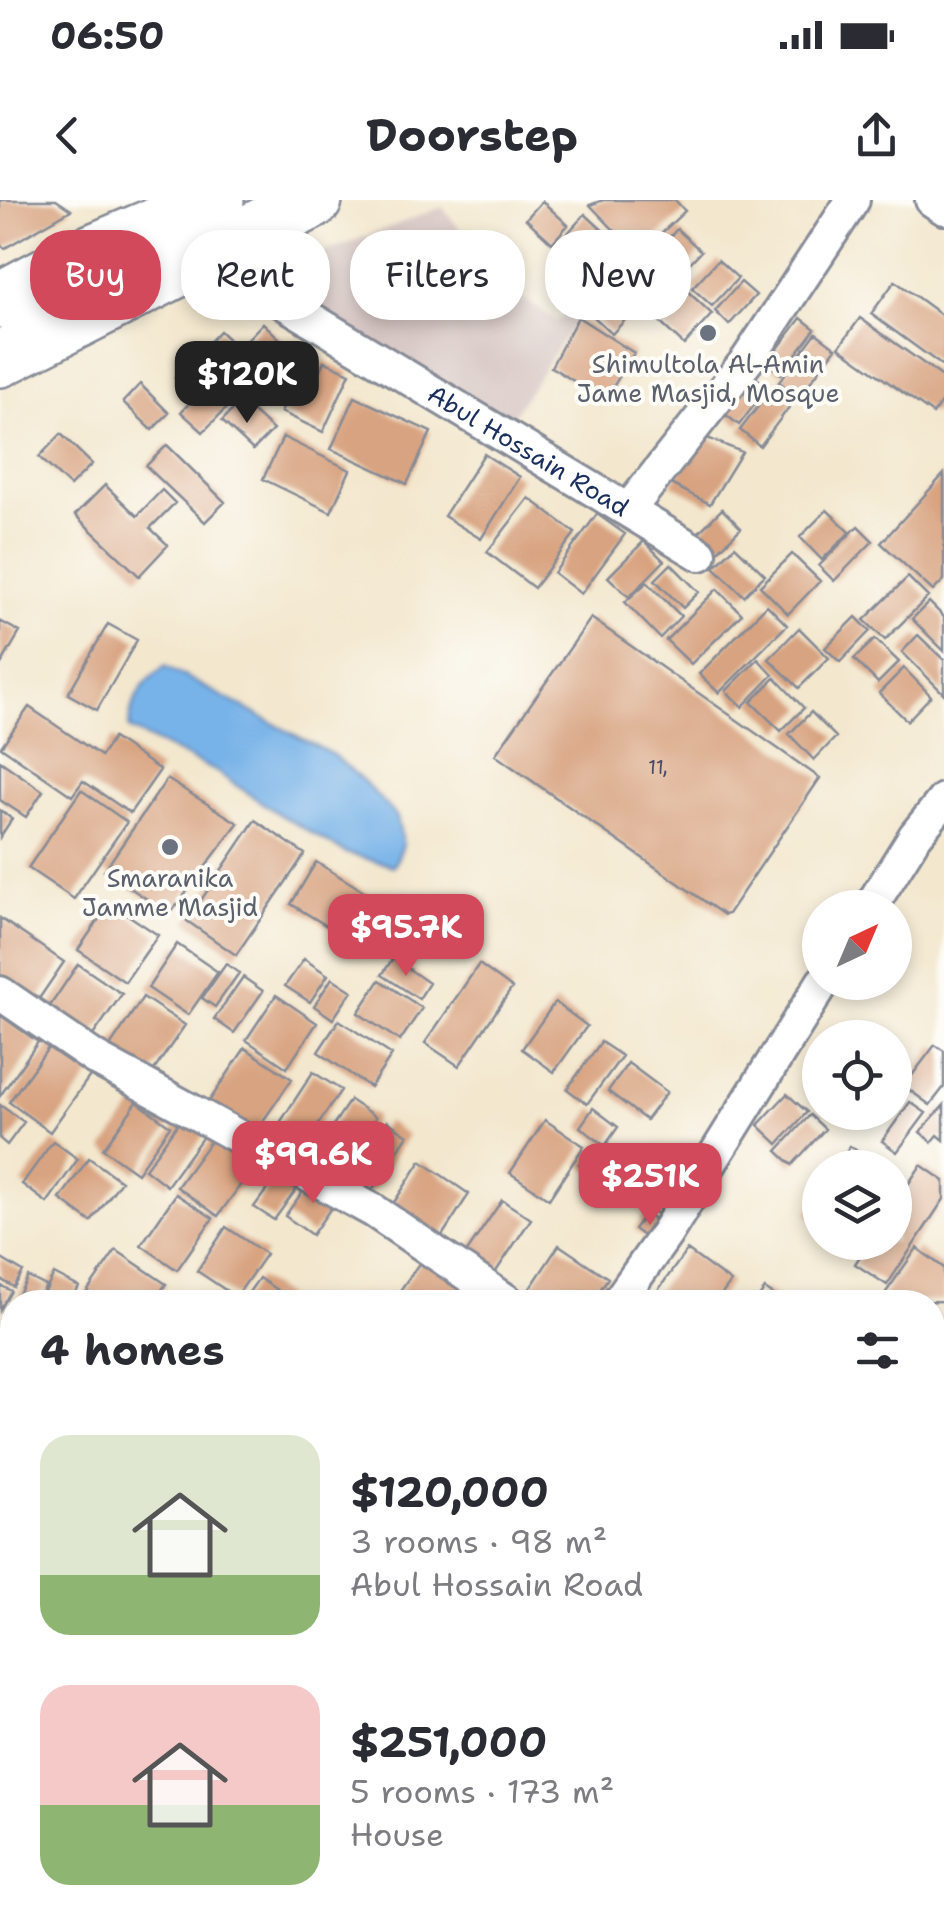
<!DOCTYPE html>
<meta charset="utf-8">
<style>
:root{--surface:#fff;--page:#f2f2f3;--text:#2b2b33;--muted:#7c7c81;--accent:#d1495b}
body{margin:0;font-family:"Shantell Sans",sans-serif;background:var(--page);color:var(--text);height:100vh;display:flex;flex-direction:column;font-size:38px;white-space:nowrap}
*{box-sizing:border-box;margin:0}
p{font-size:32px;color:var(--muted)}
.icon{flex:none;width:55px;height:55px;fill:none;stroke:currentColor;stroke-width:2;stroke-linecap:round;stroke-linejoin:round}
.map{position:relative;flex:1;overflow:hidden}
.side{position:absolute;left:0px;top:1090px;width:945px;height:642px;display:flex;flex-direction:column;background:var(--surface);border-radius:40px 40px 0 0;box-shadow:0 5px 15px #0003}
.side>*{flex:none}
.hud{position:absolute;left:30px;top:30px;width:885px;height:90px;display:flex;gap:20px}
.needle{width:65px;rotate:44deg}
.tools{position:absolute;left:802px;top:690px;display:grid;gap:20px}
.tools a{display:grid;place-items:center;width:110px;height:110px;border-radius:50%;background:var(--surface);box-shadow:0 5px 15px #0003;font-size:50px}
.price{position:absolute;translate:-50% -85px;padding:0 22px;border-radius:20px;background:var(--accent);color:#fff;font-size:32px;line-height:65px;filter:drop-shadow(0 2px 5px #0008)}
.price::after{content:'';position:absolute;left:50%;top:60px;width:30px;height:22px;margin-left:-15px;background:inherit;clip-path:polygon(0 0,100% 0,50% 100%)}
.price.active{background:#222;color:#fff}
ul{padding:0;list-style:none}
li{display:flex;align-items:center;gap:30px;height:250px;padding:0 40px}
li span{display:grid;place-items:center;flex:none;width:280px;height:200px;border-radius:30px;color:#555}
li>.icon{margin-inline-start:auto}
span .icon{width:120px;height:120px;fill:#fffc;stroke-width:1}
li b{font-size:42px}
h2{display:flex;justify-content:space-between;align-items:center;height:120px;padding:0 40px;font-size:42px}
.tag{padding:0 35px;border-radius:40px;background:var(--surface);box-shadow:0 5px 15px #0003;font-size:35px;line-height:90px}
.tag.active{background:var(--accent);color:#fff}
.status{display:flex;justify-content:space-between;align-items:center;height:70px;padding:0 50px;background:var(--surface);direction:ltr}
.status svg{height:28px;fill:currentColor}
header{display:flex;justify-content:space-between;align-items:center;height:130px;padding:0 40px;background:var(--surface);font-size:45px;font-weight:700}
.map>svg:first-child{display:block}
.industrial{fill:#d1bfbd}
.water{fill:#77b2e8;stroke:#4970a3;stroke-width:2.5}
.building{fill:#d8a380}
.lines{fill:none;stroke-linecap:round;stroke-linejoin:round}
.minor-casing{stroke:#878b96;stroke-width:38}
.trunk-casing{stroke:#878b96;stroke-width:60}
.minor{stroke:#fff;stroke-width:32}
.trunk{stroke:#fff;stroke-width:55}
.worship-dot{fill:#6b7280;stroke:#fdfcf7;stroke-width:4}
.labels{text-anchor:middle;dominant-baseline:central;stroke-width:8;stroke-linejoin:round;paint-order:stroke}
.number-label{font-size:20px;fill:#4a4c66}
.worship-label{font-size:25px;fill:#5b616d;stroke:#fdfcf7}
.street-label{font-size:25px;fill:#1b2f5e;stroke:#fdfcf7}
</style>
<div class="status"><b>06:50</b><svg viewBox="0 0 49 12"><path d="M0 12V9h3v3zM5 12V6h3v6zM10 12V3h3v9zM15 12V0h3v12zM26 1h20v11H26zM47 4h2v5h-2z"/></svg></div>
<header><svg class="icon" aria-label="back" viewBox="0 0 24 24"><path d="M15 5l-7 7 7 7"/></svg>Doorstep<svg class="icon" aria-label="share" viewBox="0 0 24 24"><path d="M12 15V3M7 8l5-5 5 5M5 13v7h14v-7"/></svg></header>
<div class="map">
<svg width="944" height="1731" viewBox="0 0 944 1731">
<rect width="100%" height="100%" fill="#fdfcf7"/>
<filter id="ink" filterUnits="userSpaceOnUse"><feTurbulence type="fractalNoise" baseFrequency=".01" numOctaves="2"/><feDisplacementMap in="SourceGraphic" scale="20" xChannelSelector="R" yChannelSelector="G"/><feConvolveMatrix kernelMatrix="1 2 1 2 8 2 1 2 1" color-interpolation-filters="sRGB"/></filter>
<filter id="wash" filterUnits="userSpaceOnUse"><feTurbulence type="fractalNoise" baseFrequency=".0048" numOctaves="4" result="noise"/><feDisplacementMap in="SourceGraphic" scale="40" xChannelSelector="R" yChannelSelector="G"/><feGaussianBlur stdDeviation="2.25" result="paint"/><feColorMatrix in="noise" values="0 0 0 0 0 0 0 0 0 0 0 0 0 0 0 0 0 1.4 0 .05"/><feComposite in="paint" operator="in"/></filter>
<g filter="url(#wash)">
<rect width="100%" height="100%" fill="#f3e7cd"/>
<path class="industrial" d="M442 7 502 82 528 102 557 121 569 111 578 117 505 227 307 109 328 83 304 60Z"/>
<path class="water" d="M165 466 333 555 361 579 397 617 403 645 394 666 346 653 279 614 215 571 129 529C129 503 143 481 165 466Z"/>
<g id="blocks">
<path class="building" d="M0 0H56L71 10 5 48 0 45Z
M603 0H675L685 11 638 55 590 5Z
M542 1 568 25 552 43 526 19Z
M585 14 633 58 616 77 568 33Z
M677 29 701 51 646 110 623 88Z
M718 60 738 78 712 106 692 88Z
M593 65 611 82 583 112 565 95Z
M895 81 944 117V167L871 114Z
M741 82 756 95 729 125 715 111Z
M682 86 712 114 684 145 653 116Z
M617 90 636 108 612 134 593 116Z
M578 117 634 153 605 200 551 167Z
M801 118 815 129 781 174 767 163Z
M860 118 944 178V198L933 214 839 147Z
M263 123 303 161 275 190 235 152Z
M220 131 236 146 190 193 175 178Z
M816 133 836 148 799 197 779 182Z
M324 161 350 173 323 232 281 212 289 194 306 201Z
M222 169 244 190 203 232 181 212Z
M750 173 768 187 739 225 721 211Z
M140 184 169 213 152 230 123 202Z
M774 186 793 202 760 246 740 230Z
M355 197 431 232 407 284 331 249Z
M241 201 273 230 253 250 222 221Z
M61 234 92 264 70 286 39 257Z
M283 237 350 270 331 312 263 279Z
M705 237 742 252 710 304 671 284Z
M167 245 225 302 205 322 146 266Z
M484 254 520 277 481 339 444 316Z
M944 274V380L933 391 881 343Z
M105 285 137 316 162 290 175 303 150 328 168 345 139 376 75 315Z
M529 298 575 333 534 388 487 352Z
M722 309 741 328 707 362 688 343Z
M827 310 850 332 822 360 800 337Z
M597 314 625 334 581 394 554 373Z
M858 326 873 341 834 381 819 366Z
M644 341 664 361 629 397 608 377Z
M735 346 765 375 744 396 714 367Z
M792 354 820 381 788 414 760 386Z
M671 364 699 392 683 408 655 380Z
M908 377 928 397 885 440 864 420Z
M647 382 681 416 660 438 625 402Z
M717 389 742 414 691 464 666 440Z
M929 402 944 417V451L912 419Z
M767 405 787 425 719 493 699 474Z
M856 417 870 431 840 462 825 448Z
M591 418 820 578 728 714 724 715 495 555Z
M0 421 20 432 0 466Z
M108 424 137 440 97 510 68 494Z
M799 428 829 458 799 488 769 459Z
M918 435 944 460V494L902 452Z
M875 439 899 462 878 483 854 459Z
M758 459 773 475 742 507 726 491Z
M904 468 931 496 907 521 879 493Z
M775 478 804 508 781 531 751 502Z
M29 507 101 556 113 538 160 570 130 613 83 581 72 596 1 547Z
M811 512 836 537 814 560 789 534Z
M0 561 43 591 26 617 0 600Z
M167 579 238 623 170 714 104 671Z
M81 590 127 622 74 699 28 668Z
M0 610 12 619 0 637Z
M255 620 305 654 236 755 187 721Z
M316 662 398 712 373 754 291 704Z
M110 703 158 735 125 782 78 750Z
M0 718 64 762 34 806 0 783Z
M177 744 218 772 188 815 148 788Z
M393 758 429 783 419 799 382 775Z
M304 759 328 775 310 802 285 786Z
M78 764 122 794 89 841 46 812Z
M226 764 239 773 215 807 202 798Z
M479 764 512 788 459 866 425 843Z
M243 777 263 791 234 833 214 819Z
M332 778 352 791 333 819 314 806Z
M380 780 422 808 400 841 358 813Z
M276 795 317 823 287 868 246 840Z
M143 797 185 825 150 876 109 848Z
M555 802 587 826 554 872 522 849Z
M0 815 38 842 0 896Z
M339 820 392 855 370 887 318 852Z
M601 842 622 856 587 904 567 889Z
M51 844 92 873 50 932 9 902Z
M935 845 944 851V887L930 905 904 886Z
M245 848 292 879 254 934 208 903Z
M628 863 667 892 646 920 608 891Z
M313 872 341 890 301 950 274 932Z
M787 894 807 912 778 944 758 925Z
M350 900 376 917 339 972 313 955Z
M137 902 170 926 137 973 103 949Z
M910 902 926 913 897 952 882 941Z
M0 905 24 922 7 945 0 939Z
M944 905V940L938 935 932 942 920 932Z
M593 908 618 927 605 946 580 927Z
M184 915 207 931 167 986 145 969Z
M810 915 825 929 792 965 777 951Z
M545 920 584 946 549 999 510 973Z
M387 921 408 935 370 993 349 978Z
M214 936 254 966 218 1016 177 987Z
M53 941 78 959 47 1003 22 984Z
M850 946 883 968H837Z
M591 947 617 966 605 982 579 964Z
M656 952 681 970 667 989 642 971Z
M89 958 121 981 91 1022 60 999Z
M421 961 469 994 438 1042 389 1010Z
M921 965 944 981V999L887 1085 855 1064 869 1042H895V1004Z
M284 966 303 980 274 1020 254 1007Z
M314 976 340 995 312 1035 285 1016Z
M641 978 677 1004 665 1020 629 994Z
M176 994 213 1018 177 1070 141 1045Z
M820 994V1022L807 1014Z
M502 1000 531 1019 493 1076 464 1056Z
M646 1013 666 1027 654 1044 634 1029Z
M226 1027 266 1054 236 1097 197 1071Z
M559 1045 608 1078 592 1102H521Z
M917 1048 944 1068V1101L888 1102 882 1098Z
M116 1050 166 1084 153 1102H80Z
M687 1050 731 1082 716 1102H669L656 1093Z
M427 1052 493 1102H392Z
M0 1058 23 1072 14 1087 0 1079Z
M54 1074 79 1087 71 1102H40Z
M28 1077 46 1086 37 1102H15Z
M259 1078 295 1102H242Z
M0 1085 11 1091 0 1110Z
M765 1089 784 1102H755Z
M12 1108V1132L3 1127Z
M0 1133 12 1140 3 1159 0 1158Z
M12 1150V1179L1 1173Z
M6 1179 12 1185V1211L0 1225V1186Z
M12 1319V1411L0 1403V1340Z
M12 1443V1523L9 1528 0 1522V1461Z
M938 1509 944 1514V1558L932 1570V1514Z
M944 1609V1645L932 1634V1622Z
M932 1671 944 1680V1698L932 1713Z
M20 1720H54L47 1731H12Z
M78 1720H107L103 1731H73Z
M231 1720H239L263 1731H226Z
M457 1720H460L477 1731H450Z
M563 1720H595L588 1731H557Z
M704 1720H750L743 1731H721Z
M763 1720H835L827 1731H777Z
M844 1720H877L891 1731H835Z
M900 1720H927L919 1731Z
M380 1721 395 1731H374Z"/>
</g>
</g>
<g filter="url(#ink)">
<use href="#blocks" fill-opacity="0" stroke="#878b96" stroke-width="2.5"/>
<g class="lines">
<g class="minor-casing">
<g id="minor">
<path d="M932 0 944 8"/>
<path id="s1" d="M205 55 700 354"/>
<path d="M629 309 748 159 853 0"/>
<path d="M870 708 915 636 944 600"/>
<path d="M0 793 95 858 374 1011 508 1102"/>
<path d="M618 1102 666 1034 823 782"/>
<path d="M0 1729 3 1731"/>
<path d="M109 1731 113 1720"/>
</g>
</g>
<g class="trunk-casing">
<path id="trunk" d="M0 100 81 57 216 0
M0 159 314 0"/>
</g>
<use href="#minor" class="minor"/>
<use href="#trunk" class="trunk"/>
</g>
</g>
<g class="worship-dot">
<circle cx="708" cy="133" r="10"/>
<circle cx="170" cy="647" r="10"/>
</g>
<g class="labels">
<g class="number-label">
<text x="658" y="567">11,</text>
</g>
<g class="worship-label">
<text x="708" y="164">Shimultola Al-Amin<tspan x="708" dy="29">Jame Masjid, Mosque</tspan></text>
<text x="170" y="678">Smaranika<tspan x="170" dy="29">Jamme Masjid</tspan></text>
</g>
<g class="street-label">
<text stroke="none"><textPath href="#s1" startOffset="378">Abul Hossain Road</textPath></text>
</g>
</g>
</svg>
<div class="tools">
<a><svg class="needle" viewBox="-14 -14 28 28"><path d="M0-13l5 13h-10z" fill="#e53935"/><path d="M0 13l5-13h-10z" fill="#7c7c81"/></svg></a>
<a><svg class="icon" aria-label="locate" viewBox="0 0 24 24"><circle cx="12" cy="12" r="6"/><path d="M12 2v4M12 18v4M2 12h4M18 12h4"/></svg></a>
<a><svg class="icon" aria-label="layers" viewBox="0 0 24 24"><path d="M12 4l9 5-9 5-9-5zM3 14l9 5 9-5"/></svg></a>
</div>
<b class="price active" style="left:247px;top:226px">$120K</b>
<b class="price" style="left:406px;top:779px">$95.7K</b>
<b class="price" style="left:313px;top:1006px">$99.6K</b>
<b class="price" style="left:650px;top:1028px">$251K</b>
<div class="hud">
<a class="tag active">Buy</a>
<a class="tag">Rent</a>
<a class="tag">Filters</a>
<a class="tag">New</a>
</div>
<section class="side">
<h2>4 homes<svg class="icon" aria-label="filters" viewBox="0 0 24 24"><path d="M4 7h16M4 17h16"/><circle cx="9" cy="7" r="2"/><circle cx="15" cy="17" r="2"/></svg></h2>
<ul>
<li><span style="background:linear-gradient(#dfe7d0 70%,#8fb573 0)"><svg class="icon" aria-label="home" viewBox="0 0 24 24"><path d="M3 11l9-7 9 7M6 9v11h12V9"/></svg></span><div><b>$120,000</b><p>3 rooms · 98 m²</p><p>Abul Hossain Road</p></div></li>
<li><span style="background:linear-gradient(#f6c9c9 60%,#8fb573 0)"><svg class="icon" aria-label="home" viewBox="0 0 24 24"><path d="M3 11l9-7 9 7M6 9v11h12V9"/></svg></span><div><b>$251,000</b><p>5 rooms · 173 m²</p><p>House</p></div></li>
</ul>
</section>
</div>
